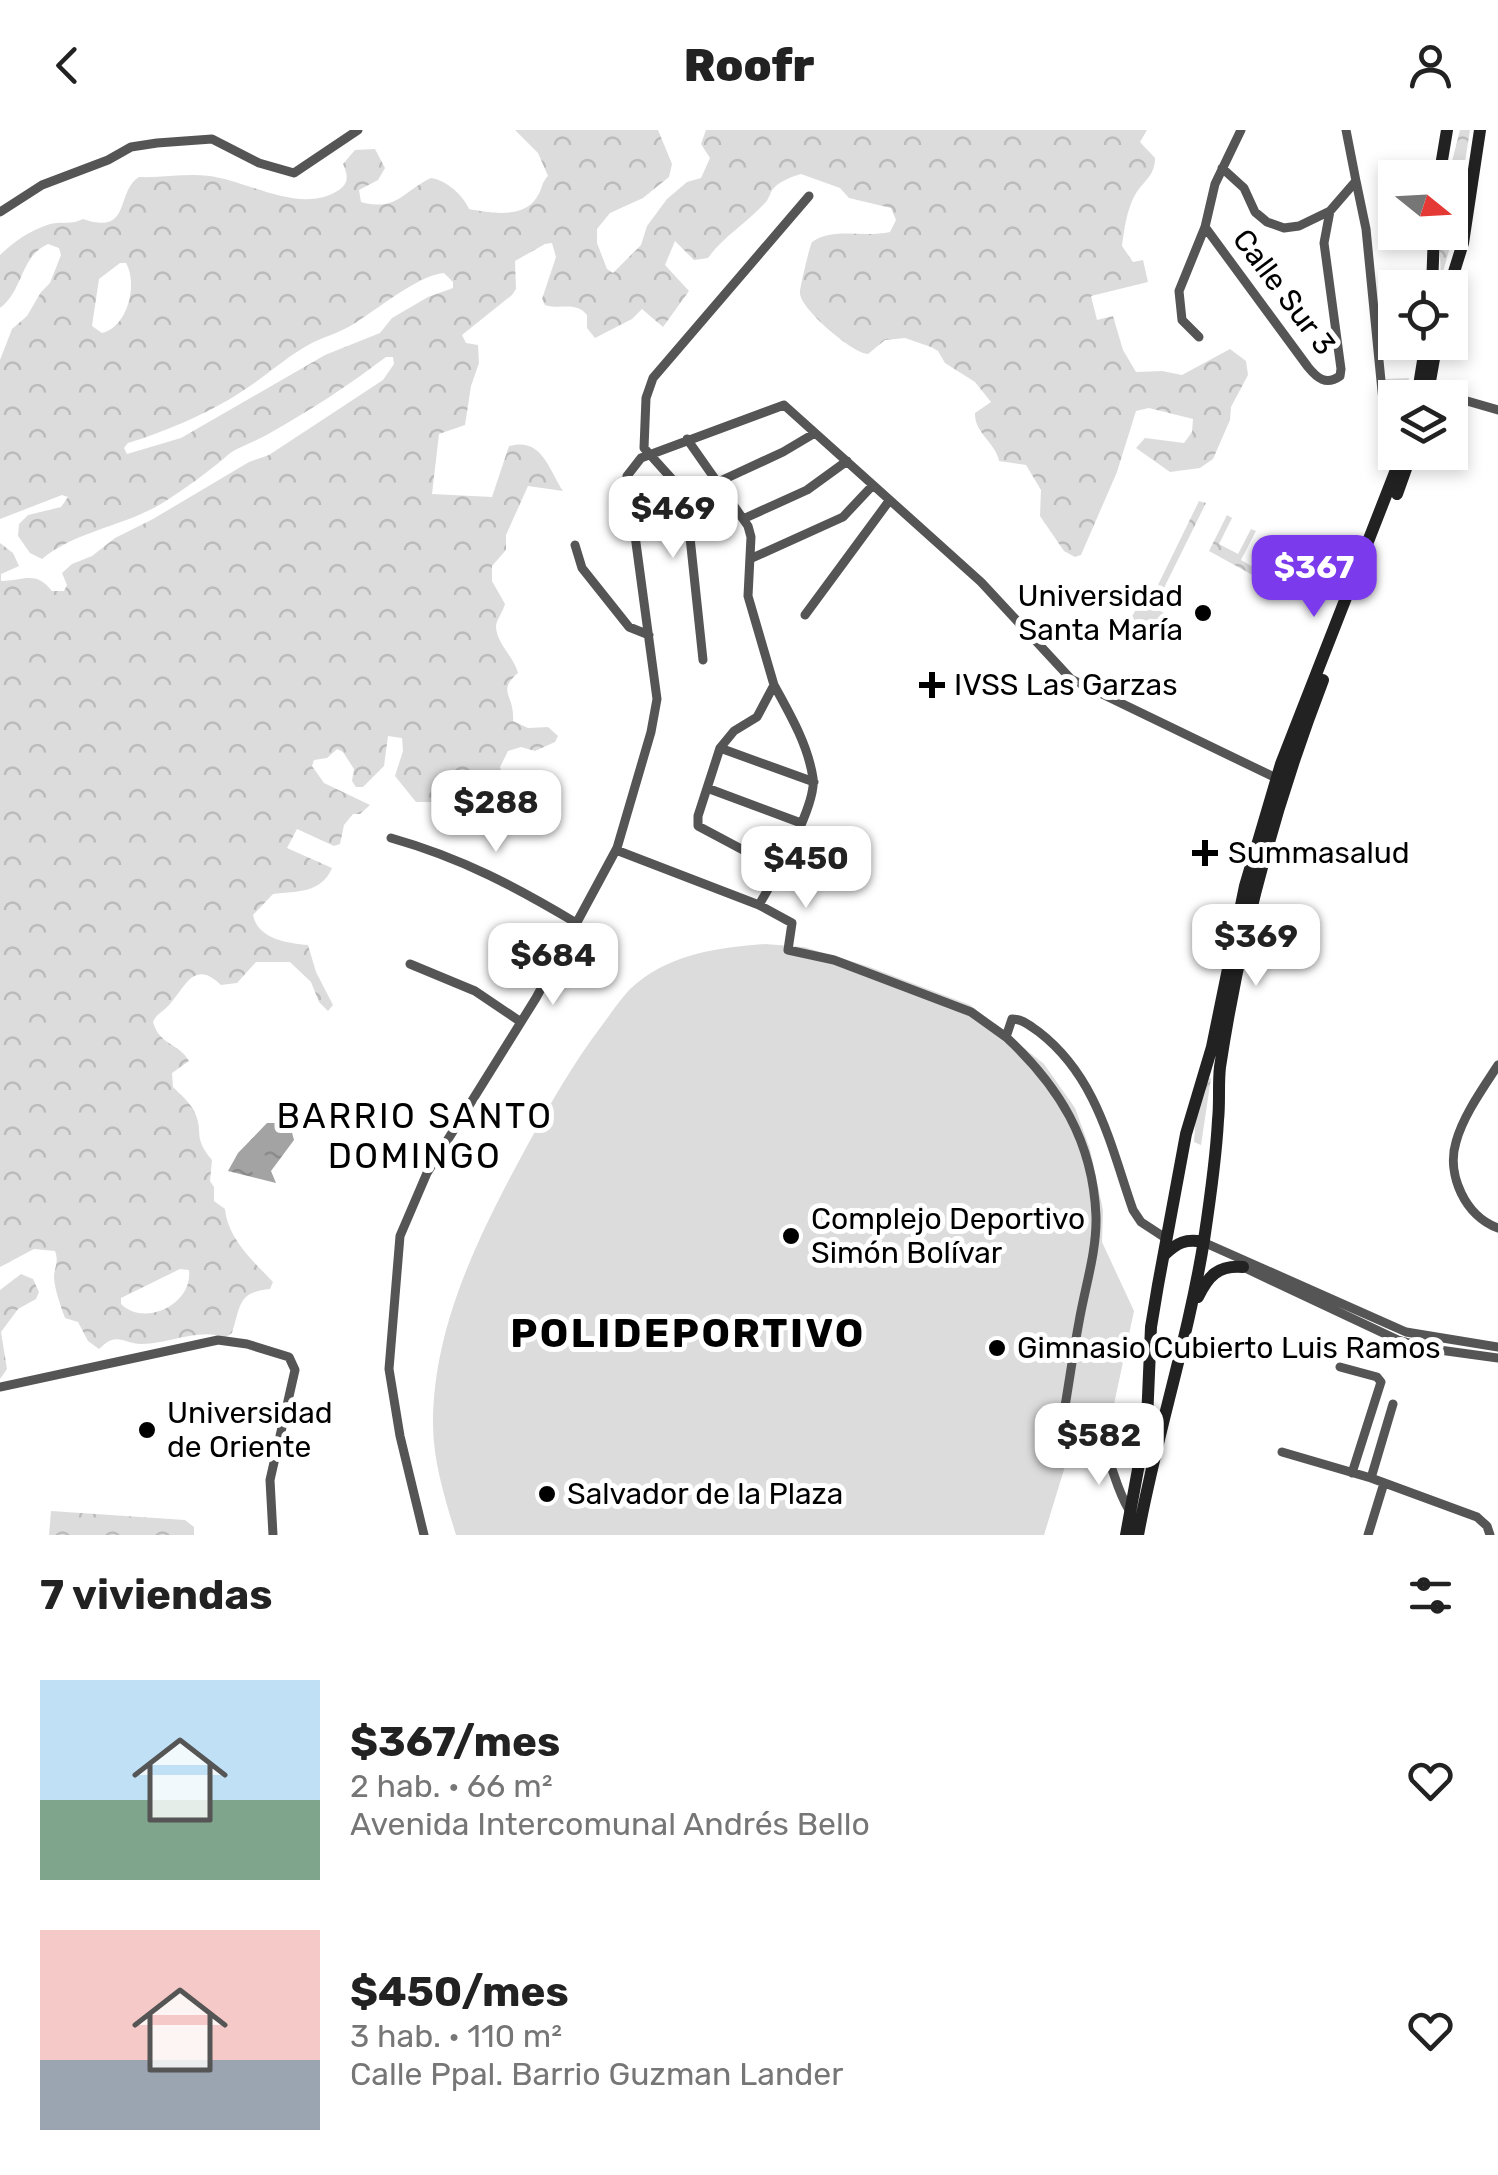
<!DOCTYPE html>
<html lang="es">
<meta charset="utf-8">
<style>
:root{--surface:#fff;--page:#f2f2f2;--text:#222;--muted:#767676;--accent:#7c3aed}
body{margin:0;font-family:Rubik,sans-serif;background:var(--page);color:var(--text);height:100vh;display:flex;flex-direction:column;font-size:38px;white-space:nowrap}
*{box-sizing:border-box;margin:0}
p{font-size:32px;color:var(--muted)}
.icon{flex:none;width:55px;height:55px;fill:none;stroke:currentColor;stroke-width:2;stroke-linecap:round;stroke-linejoin:round}
.map{position:relative;height:1405px;overflow:hidden}
.sheet{display:flex;flex-direction:column;background:var(--surface);flex:1}
.sheet>*{flex:none}
.needle{width:65px;rotate:108deg}
.controls{position:absolute;left:1378px;top:30px;display:grid;gap:20px}
.controls a{display:grid;place-items:center;width:90px;height:90px;border-radius:0px;background:var(--surface);box-shadow:0 5px 15px #0003;font-size:50px}
.price{position:absolute;translate:-50% -85px;padding:0 22px;border-radius:20px;background:#fff;color:#222;font-size:32px;line-height:65px;filter:drop-shadow(0 2px 5px #0008)}
.price::after{content:'';position:absolute;left:50%;top:60px;width:30px;height:22px;margin-left:-15px;background:inherit;clip-path:polygon(0 0,100% 0,50% 100%)}
.price.on{background:var(--accent);color:#fff}
ul{padding:0;list-style:none}
li{display:flex;align-items:center;gap:30px;height:250px;padding:0 40px}
li span{display:grid;place-items:center;flex:none;width:280px;height:200px;border-radius:0px;color:#555}
li>.icon{margin-inline-start:auto}
span .icon{width:120px;height:120px;fill:#fffc;stroke-width:1}
li b{font-size:42px}
h2{display:flex;justify-content:space-between;align-items:center;height:120px;padding:0 40px;font-size:42px}
header{display:flex;justify-content:space-between;align-items:center;height:130px;padding:0 40px;background:var(--surface);font-size:45px;font-weight:800}
.map>svg:first-child{display:block}
.grass{fill:#dcdcdc}
.forest{fill:url(#forest-crowns);fill-rule:evenodd}
.water{fill:url(#water-ripples)}
.lines{fill:none;stroke-linecap:round;stroke-linejoin:round}
.street{stroke:#555;stroke-width:9}
.secondary{stroke:#222;stroke-width:12}
.poi-dot{fill:#000;stroke:#fff;stroke-width:4}
.labels{text-anchor:middle;dominant-baseline:central;stroke-width:10;stroke-linejoin:round;paint-order:stroke}
.street-label{font-size:30px;fill:#000;stroke:#fff}
.poi-label{font-size:30px;fill:#000;stroke:#fff;text-anchor:start}
.quarter-label{font-size:35px;letter-spacing:2.5px;fill:#000;stroke:#fff}
.district-label{font-size:40px;font-weight:bold;letter-spacing:2.5px;fill:#000;stroke:#fff}
</style>
<header><svg class="icon" aria-label="back" viewBox="0 0 24 24"><path d="M15 5l-7 7 7 7"/></svg>Roofr<svg class="icon" aria-label="person" viewBox="0 0 24 24"><circle cx="12" cy="8" r="4"/><path d="M4 21q1-7 8-7t8 7"/></svg></header>
<div class="map">
<svg width="1498" height="1405" viewBox="0 0 1498 1405">
<defs>
<pattern id="forest-crowns" width="20" height="18" patternUnits="userSpaceOnUse" patternTransform="scale(2.5)"><rect width="20" height="18" fill="#dcdcdc"/><path d="M2 6a3 3 0 1 1 6 0M12 15a3 3 0 1 1 6 0" fill="none" stroke="#bbb"/></pattern>
<pattern id="water-ripples" width="26" height="14" patternUnits="userSpaceOnUse" patternTransform="scale(2.5)"><rect width="26" height="14" fill="#a3a3a3"/><path d="M2 4q2-2 4 0t4 0M15 11q2-2 4 0t4 0" fill="none" stroke="#8b8b8b"/></pattern>
</defs>
<rect width="100%" height="100%" fill="#fff"/>
<path class="grass" d="M1141 471 1170 486 1161 504 1131 488Z
M765 814 804 817 867 836 970 875 1044 934 1075 978 1090 1019 1103 1080 1102 1112 1134 1181 1111 1288 1066 1333 1044 1405H456C445 1369 433 1331 433 1294 433 1194 481 1101 527 1016 551 973 573 933 603 894 613 881 624 863 637 853 675 823 718 818 765 814Z"/>
<path class="forest" d="M515 0H658L672 34 669 47 643 68 610 83 597 99V113L607 139 613 143 641 115 647 96 667 69 687 52 701 48 710 28 701 14 706 0H1147L1140 12 1155 28C1155 46 1144 50 1135 65 1127 79 1124 100 1122 116L1133 132 1143 130 1148 152 1091 166 1097 190 1113 186 1123 220 1136 242 1162 241 1182 245 1230 219 1246 231 1248 245 1231 277 1230 290 1213 329 1200 338 1170 342 1136 318 1145 308 1184 313 1192 302 1193 289 1149 278 1136 281 1117 342 1081 425 1075 427 1064 421 1040 386 1041 360 1026 335 999 331C996 313 974 303 975 283L991 272 975 252 945 233 938 221 931 217 905 208 885 210 868 224C852 223 802 180 800 164 799 160 810 115 812 112 834 97 863 108 890 102L896 90 891 78 849 68 840 58 801 44C793 46 778 52 773 59 770 63 769 69 765 73 747 93 723 107 708 128L694 130 675 111 665 135 689 161 663 197 642 179 632 189 595 208 587 198V185C576 171 561 180 545 175L542 169 556 127 552 113 545 114 515 131 516 159 512 165 462 205 466 213 478 215 479 233 471 256 465 295 439 304 432 364 492 367 509 316C542 307 548 338 563 361L528 356 506 405V420L492 436V451L505 474C503 482 496 490 496 497 497 514 514 527 518 543 496 562 515 564 513 591L528 598 548 597 558 606 555 612 535 621 521 617 508 621 500 637 507 666 504 672 484 665 455 662 437 672H416L395 646 403 621 402 608 388 606 384 636 363 657H356L352 651 354 639 343 622 337 619 327 628 314 630 312 636 324 653 370 675 360 684H353L344 695 340 714 334 716 297 699 287 718 332 738C321 764 296 761 273 764L253 785C258 809 287 813 308 815L316 842 333 875 328 881 319 872 311 852 290 832H256L237 853 221 855C194 829 186 856 170 874 163 882 157 883 153 892 160 916 178 912 189 931L172 943 173 957C181 965 190 972 195 983 204 1003 192 1006 212 1030L210 1051 214 1057V1071L225 1079C228 1109 253 1131 273 1152L270 1159C237 1162 241 1176 232 1203L226 1207C197 1198 171 1213 142 1214 132 1215 121 1207 112 1210 107 1211 103 1216 99 1219L88 1211 78 1192 65 1188C61 1177 54 1158 54 1146 55 1135 59 1132 55 1121L34 1119 0 1137V413L13 423 19 436 1 444V451C24 451 35 440 52 461H64L67 455 62 443 72 434 92 426 115 408 153 389 249 332 269 325 383 250 394 234 393 227H386C349 255 311 280 270 303 259 310 238 317 229 324 210 341 183 360 161 374 124 396 76 401 42 429L30 423 18 406 19 394 28 385 61 377 68 367 62 365 0 389V230L12 199 27 186 41 162 50 153 61 125 59 118 48 114C20 126 24 160 0 178V125C16 110 29 101 50 94 63 91 71 95 83 89 132 106 115 62 139 47 163 48 186 43 210 46 251 52 301 85 339 60 349 53 348 45 343 34L355 20 375 19 385 38 378 50 359 60 361 72C397 82 403 61 431 48 446 50 463 65 469 79 490 83 524 89 537 67 543 58 541 53 548 46L538 23ZM120 133H126C138 154 128 197 102 203L92 196 99 149ZM444 143 453 152V158L428 167 392 188 380 203 325 225 181 308 127 324 124 318 128 313C165 302 216 280 247 258 268 244 288 226 310 214 323 207 339 203 352 195 375 181 418 145 444 143ZM180 1139 189 1140C193 1175 144 1197 121 1174V1168Z
M1460 0H1470L1462 51 1463 71 1441 149 1439 103 1450 102 1448 47Z
M1409 248 1405 267 1395 268V273L1388 265 1385 249Z
M1199 371 1206 373 1161 464 1155 461Z
M1227 385 1232 388 1219 414 1238 424 1251 399 1256 401 1241 430 1262 442 1258 448 1209 421Z
M1211 948 1201 1015 1194 1012 1196 982 1207 949Z
M21 1144 33 1149 39 1162 36 1169 18 1179 1 1202 7 1239 0 1249V1160Z
M51 1381 185 1390 194 1397V1405H49Z"/>
<path class="water" d="M267 993H280L291 999 294 1010 271 1041 276 1053 228 1041 238 1023Z"/>
<g class="lines">
<path class="street" d="M1222 38 1244 58 1255 82 1267 92 1284 98 1299 96 1330 81 1356 51 1346 0
M1356 51 1366 99 1383 271 1395 283
M0 82 42 55 108 30 131 17 157 13 212 9 259 33 294 43 358 0
M1205 97 1308 237C1317 248 1326 256 1340 246L1341 239 1324 113 1330 81
M1199 207 1182 190 1179 161 1205 97 1215 54 1241 0
M1429 260 1498 280
M687 309 748 396 751 407 748 466 774 555 757 587 734 601 720 618
M716 353 783 322 815 303
M743 389 807 360 847 331
M575 415 582 438 629 497 649 505
M750 429 843 387 873 355
M805 485 889 371
M703 530 689 398 682 372 672 349 644 318 646 268 653 248 809 66
M707 658 801 693
M391 708C462 728 516 757 578 794
M616 720 759 775C774 749 817 676 813 648 808 615 790 584 774 555
M779 739 698 696V686L720 618 814 652
M759 775 792 793 788 820 834 830 971 882 1006 907
M410 834 475 861 521 892
M1498 935C1483 958 1463 986 1456 1012 1446 1045 1466 1087 1498 1098
M1203 1112 1406 1202 1498 1217
M1243 1137 1398 1210 1432 1219 1498 1228
M1340 1237 1377 1247 1381 1252 1352 1343
M0 1257 218 1210 247 1214 289 1227 295 1240 270 1350 273 1405
M1092 1313H1112L1147 1290
M1282 1322 1371 1348 1477 1387 1487 1396 1490 1405
M1371 1348 1393 1274
M1129 1380C1104 1337 1122 1317 1060 1305 1067 1268 1072 1229 1079 1192 1085 1157 1097 1121 1096 1086 1093 1011 1059 956 1006 907L1012 889C1023 889 1030 896 1039 902 1097 947 1110 1014 1133 1080L1141 1092 1167 1109
M424 1405 400 1306 389 1239 400 1106 427 1043 536 868 617 718 651 602 657 569 627 346 641 328 784 275 981 452 1071 549 1276 648
M1368 1405 1384 1353"/>
<path class="secondary" d="M1439 48 1447 0
M1432 158 1434 102
M1449 158 1463 113 1480 0
M1417 268 1426 212
M1427 268 1437 212
M1397 364 1412 322
M1164 1125C1177 1113 1186 1108 1203 1112
M1198 1167C1208 1146 1218 1135 1243 1137
M1126 1405 1147 1290 1151 1197 1158 1155 1186 1004 1212 917 1245 756 1281 634 1403 322
M1138 1405C1156 1306 1188 1210 1204 1110 1210 1070 1216 1030 1218 990 1220 972 1218 954 1220 937 1240 805 1275 675 1323 550"/>
</g>
<g class="poi-dot">
<circle cx="1203" cy="483" r="10"/>
<path d="M927 540h10v10h10v10h-10v10h-10v-10h-10v-10h10z"/>
<path d="M1200 708h10v10h10v10h-10v10h-10v-10h-10v-10h10z"/>
<circle cx="791" cy="1106" r="10"/>
<circle cx="997" cy="1218" r="10"/>
<circle cx="147" cy="1300" r="10"/>
<circle cx="547" cy="1364" r="10"/>
</g>
<g class="labels">
<g class="street-label">
<text transform="translate(1284 162) rotate(53)">Calle Sur 3</text>
</g>
<g class="poi-label">
<text x="1183" y="466" text-anchor="end">Universidad<tspan x="1183" dy="34">Santa María</tspan></text>
<text x="954" y="555">IVSS Las Garzas</text>
<text x="1228" y="723">Summasalud</text>
<text x="811" y="1089">Complejo Deportivo<tspan x="811" dy="34">Simón Bolívar</tspan></text>
<text x="1017" y="1218">Gimnasio Cubierto Luis Ramos</text>
<text x="167" y="1283">Universidad<tspan x="167" dy="34">de Oriente</tspan></text>
<text x="567" y="1364">Salvador de la Plaza</text>
</g>
<g class="quarter-label">
<text x="415" y="986">BARRIO SANTO<tspan x="415" dy="40">DOMINGO</tspan></text>
</g>
<g class="district-label">
<text x="688" y="1203">POLIDEPORTIVO</text>
</g>
</g>
</svg>
<div class="controls">
<a><svg class="needle" viewBox="-14 -14 28 28"><path d="M0-13l5 13h-10z" fill="#e53935"/><path d="M0 13l5-13h-10z" fill="#767676"/></svg></a>
<a><svg class="icon" aria-label="locate" viewBox="0 0 24 24"><circle cx="12" cy="12" r="6"/><path d="M12 2v4M12 18v4M2 12h4M18 12h4"/></svg></a>
<a><svg class="icon" aria-label="layers" viewBox="0 0 24 24"><path d="M12 4l9 5-9 5-9-5zM3 14l9 5 9-5"/></svg></a>
</div>
<b class="price" style="left:673px;top:431px">$469</b>
<b class="price on" style="left:1314px;top:490px">$367</b>
<b class="price" style="left:496px;top:725px">$288</b>
<b class="price" style="left:806px;top:781px">$450</b>
<b class="price" style="left:1256px;top:859px">$369</b>
<b class="price" style="left:553px;top:878px">$684</b>
<b class="price" style="left:1099px;top:1358px">$582</b>
</div>
<section class="sheet">
<h2>7 viviendas<svg class="icon" aria-label="filters" viewBox="0 0 24 24"><path d="M4 7h16M4 17h16"/><circle cx="9" cy="7" r="2"/><circle cx="15" cy="17" r="2"/></svg></h2>
<ul>
<li><span style="background:linear-gradient(#bfe0f5 60%,#7fa58c 0)"><svg class="icon" aria-label="home" viewBox="0 0 24 24"><path d="M3 11l9-7 9 7M6 9v11h12V9"/></svg></span><div><b>$367/mes</b><p>2 hab. · 66 m²</p><p>Avenida Intercomunal Andrés Bello</p></div><svg class="icon" aria-label="heart" viewBox="0 0 24 24"><path d="M12 20l-8-8c-3-5 5-10 8-4 3-6 11-1 8 4z"/></svg></li>
<li><span style="background:linear-gradient(#f6c9c9 65%,#9aa5b1 0)"><svg class="icon" aria-label="home" viewBox="0 0 24 24"><path d="M3 11l9-7 9 7M6 9v11h12V9"/></svg></span><div><b>$450/mes</b><p>3 hab. · 110 m²</p><p>Calle Ppal. Barrio Guzman Lander</p></div><svg class="icon" aria-label="heart" viewBox="0 0 24 24"><path d="M12 20l-8-8c-3-5 5-10 8-4 3-6 11-1 8 4z"/></svg></li>
</ul>
</section>
